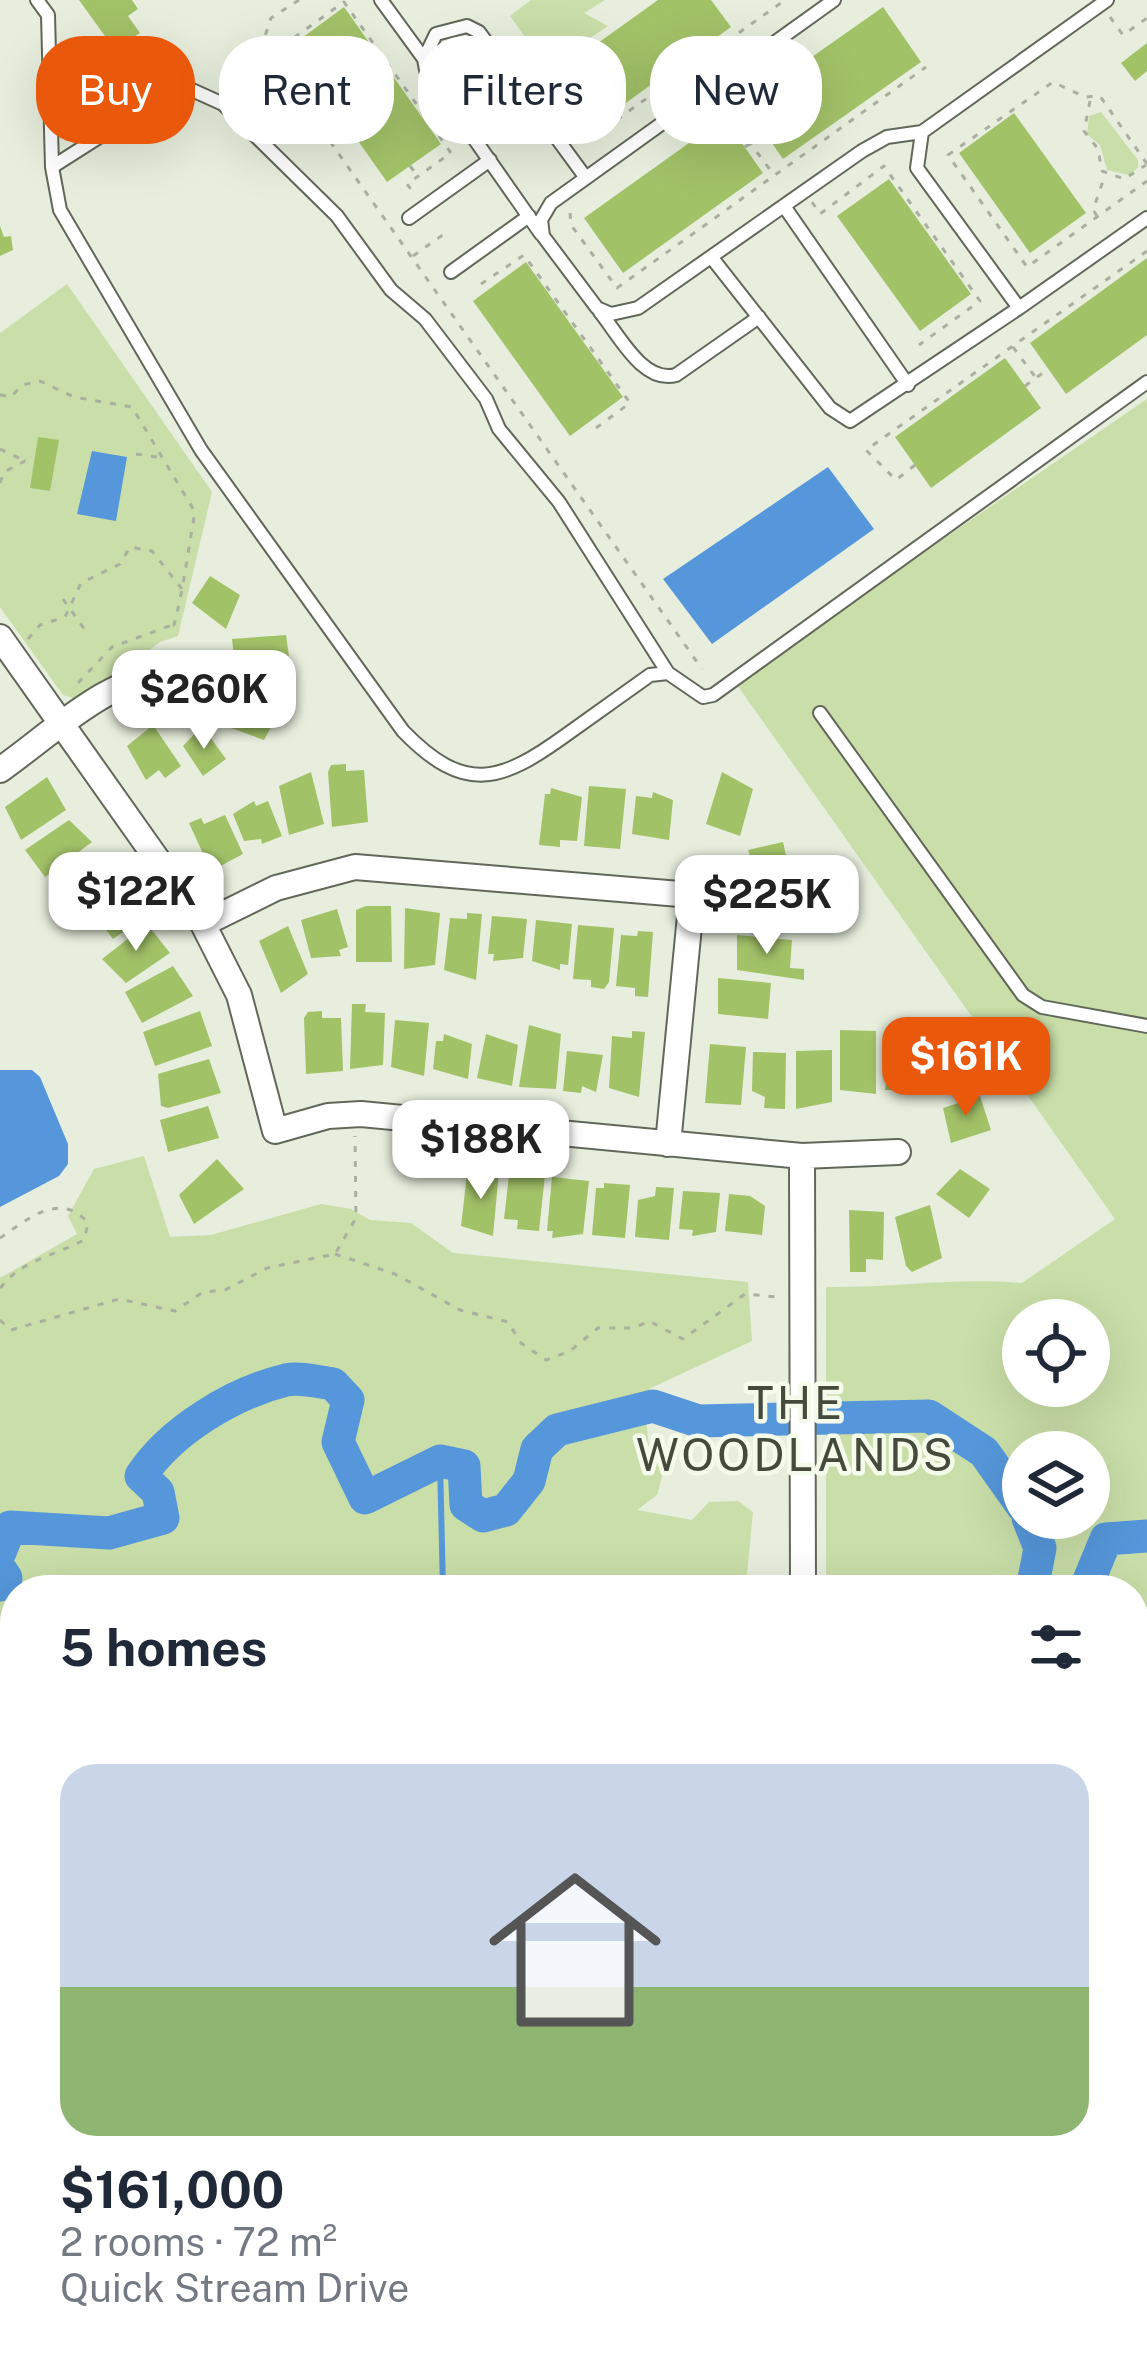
<!DOCTYPE html>
<meta charset="utf-8">
<style>
:root{--surface:#fff;--page:#f6f6f7;--text:#1f2937;--muted:#747a83;--line:#e0e1e3;--accent:#ea580c}
body{margin:0;font-family:"Public Sans",sans-serif;background:var(--page);color:var(--text);height:100vh;display:flex;flex-direction:column;font-size:45px;white-space:nowrap}
*{box-sizing:border-box;margin:0}
p{font-size:39px;color:var(--muted)}
.icon{flex:none;width:66px;height:66px;fill:none;stroke:currentColor;stroke-width:2;stroke-linecap:round;stroke-linejoin:round}
.map{position:relative;flex:1;overflow:hidden}
.drawer{position:absolute;left:0px;top:1575px;width:1149px;height:807px;display:flex;flex-direction:column;background:var(--surface);border-radius:48px 48px 0 0;box-shadow:0 12px 48px #0002}
.drawer>*{flex:none}
.banner{position:absolute;left:36px;top:36px;width:1077px;height:108px;display:flex;gap:24px}
.fabs{position:absolute;left:1002px;top:1299px;display:grid;gap:24px}
.fabs a{display:grid;place-items:center;width:108px;height:108px;border-radius:50%;background:var(--surface);box-shadow:0 12px 48px #0002;font-size:60px}
.price{position:absolute;translate:-50% -102px;padding:0 27px;border-radius:24px;background:#fff;color:#222;font-size:39px;line-height:78px;filter:drop-shadow(0 3px 6px #0008)}
.price::after{content:'';position:absolute;left:50%;top:72px;width:36px;height:27px;margin-left:-18px;background:inherit;clip-path:polygon(0 0,100% 0,50% 100%)}
.price.selected{background:var(--accent);color:#fff}
ul{padding:0;list-style:none}
li{display:grid;align-content:center;gap:24px;height:636px;padding:0 60px}
li+li{border-top:3px solid var(--line)}
li span{display:grid;place-items:center;height:372px;border-radius:36px;color:#555}
li>.icon{margin-inline-start:auto}
span .icon{width:216px;height:216px;fill:#fffc;stroke-width:1}
li b{font-size:51px}
h2{display:flex;justify-content:space-between;align-items:center;height:144px;padding:0 60px;font-size:51px}
.tag{padding:0 42px;border-radius:48px;background:var(--surface);box-shadow:0 12px 48px #0002;font-size:42px;line-height:108px}
.tag.selected{background:var(--accent);color:#fff}
.map>svg:first-child{display:block}
.green{fill:#c9dea8;fill-rule:evenodd}
.water{fill:#5597da}
.lines{fill:none;stroke-linecap:round;stroke-linejoin:round}
.stream{stroke:#5597da;stroke-width:6}
.river{stroke:#5597da;stroke-width:33}
.building{fill:#a2c268}
.lane-casing{stroke:#626859;stroke-width:16}
.street-casing{stroke:#626859;stroke-width:28}
.path{stroke:#aaafa2;stroke-width:3;stroke-dasharray:6 9;stroke-linecap:butt}
.lane{stroke:#fff;stroke-width:12}
.street{stroke:#fff;stroke-width:24}
.labels{text-anchor:middle;dominant-baseline:central;stroke-width:9;stroke-linejoin:round;paint-order:stroke}
.neighbourhood-label{font-size:45px;letter-spacing:3px;fill:#444a3c;stroke:#f4fbea}
</style>
<div class="map">
<svg width="1147" height="2380" viewBox="0 0 1147 2380">
<rect width="100%" height="100%" fill="#e7eedd"/>
<path class="green" d="M531 0H605L584 13 608 26 547 68 510 16Z
M1101 112 1138 160V168L1129 175 1107 170 1100 145 1087 134 1089 116Z
M67 284 212 492 178 636 160 642 80 700 63 695 0 607V333Z
M1147 399V1680L1134 1678V1590H826V1287C892 1288 956 1277 1022 1283L1115 1219 735 682ZM1023 1320H1089V1386H1023ZM1023 1452H1089V1518H1023Z
M144 1156 170 1237 211 1235 321 1204 351 1209 370 1220 411 1223 453 1253 748 1282 752 1341 651 1388 644 1398 649 1448 663 1473 657 1495 637 1510 692 1520 709 1502 738 1501 753 1512 746 1585 737 1590H15V2275L0 2286V1278L77 1234 68 1216 94 1169Z"/>
<path class="water" d="M92 451 127 457 116 521 77 514Z
M828 467 874 529 712 644 663 579Z
M0 1070H32L40 1077 68 1144V1164L59 1176 0 1207Z"/>
<g class="lines">
<path class="stream" d="M440 1461 443 1590
M474 2367 484 2380"/>
<path class="river" d="M1028 1518 1040 1548 1032 1590
M0 1552 10 1527 109 1533 163 1518 158 1492 141 1476C170 1431 233 1393 286 1380 300 1377 319 1382 333 1384L348 1400 338 1442 365 1498 440 1461 464 1466 466 1505 483 1516 506 1510 529 1481 537 1449 557 1430 653 1406 698 1421 929 1416 984 1452 1023 1507
M0 1569 6 1578 0 1585
M1085 1590 1106 1539 1147 1536"/>
</g>
<path class="building" d="M79 0H132L138 9 128 16 140 33 115 50Z
M658 0H711L731 27 594 126 556 73Z
M344 7 441 144 387 182 291 46Z
M883 7 921 62 783 159 745 104Z
M1147 43V71L1135 81 1121 63Z
M1014 113 1086 213 1030 253 959 153Z
M724 118 763 173 623 273 584 218Z
M889 179 971 294 920 331 837 216Z
M0 226 4 237 11 236 13 250 0 256Z
M1147 258V335L1066 394 1030 343Z
M526 262 623 397 570 436 473 301Z
M1005 358 1041 408 931 488 895 437Z
M38 437 59 440 50 491 30 488Z
M210 576 240 595 226 629 192 603Z
M286 635 291 670 236 675 232 639Z
M233 690 269 708 264 718 273 723 264 740 217 723Z
M153 725 181 766 165 778 159 770 146 780 127 746Z
M202 726 226 759 203 776 183 746Z
M346 764V771L364 770 368 822 332 827 328 772 331 765Z
M311 772 324 824 289 835 279 786Z
M722 772 753 789 740 836 706 824Z
M47 777 66 810 21 840 5 807Z
M589 786 626 789 620 849 584 846Z
M551 788 582 797 577 841 560 840V847L539 845 545 794H550Z
M653 792 673 800 669 840 632 834 636 796 652 798Z
M254 801 256 806 268 801 282 836 262 844 261 839 244 841 233 814Z
M225 815 243 854 211 871 189 823 201 818 204 824Z
M69 820 92 842 45 877 25 850Z
M783 842 791 878 759 885 748 850Z
M95 852 108 864 116 883 73 909 59 878Z
M124 885 145 917 113 939 103 926 97 930 89 919 95 915 90 908Z
M756 895 809 897 808 929 750 927Z
M366 906H391L392 962H356V910Z
M405 908 440 913 435 965 404 969Z
M337 909 348 947 339 950 341 956 311 958 301 920Z
M467 913 482 914 476 980 444 970 450 918 467 919Z
M492 916 527 919 523 958 493 961 494 954H488Z
M536 920 572 924 568 965 560 964V970L532 961Z
M147 924 170 953 126 983 102 959Z
M578 925 614 928 609 982 604 989 591 987V980L573 979Z
M288 926 308 974 281 993 259 941Z
M638 931 653 932 648 997 635 996V988L616 986 621 935 637 936Z
M737 935 792 940 790 968 804 969V980L737 970Z
M173 966 193 996 142 1023 125 992Z
M718 978 771 983 768 1019 718 1014Z
M352 1004H366L365 1012 385 1013 383 1065 350 1069Z
M200 1011 212 1046 155 1066 143 1032Z
M322 1011V1018H341L343 1071 306 1074 304 1018 308 1012Z
M395 1020 429 1023 424 1076 391 1067Z
M529 1025 561 1034 556 1089 519 1087Z
M840 1030 876 1031V1094L840 1090Z
M632 1031 645 1032 639 1097 609 1088 612 1036 632 1038Z
M894 1032 930 1037 922 1090H885Z
M444 1034 472 1044 468 1079 433 1069 436 1041H443Z
M486 1034 518 1045 512 1086 477 1078Z
M710 1044 746 1047 741 1105 705 1103Z
M832 1050V1102L796 1109V1051Z
M567 1051 603 1055 596 1092 582 1086 581 1093 563 1091Z
M753 1052 786 1053 785 1109 764 1108 765 1097 752 1091Z
M209 1059 221 1093 168 1108 161 1106 158 1074Z
M980 1096 991 1130 951 1143 943 1108Z
M208 1106 219 1138 168 1152 160 1120Z
M217 1159 244 1189 194 1224 179 1195Z
M960 1169 990 1189 969 1218 936 1194Z
M484 1170 499 1171 493 1236 461 1226 467 1174 484 1176Z
M509 1175H545L539 1231 517 1229 518 1220 504 1219Z
M552 1177 589 1181 583 1234 552 1238 553 1231H547Z
M604 1183 630 1185 625 1238 592 1235 596 1188H604Z
M656 1187 674 1188 669 1240 635 1237 638 1200 655 1196Z
M683 1191 720 1193 716 1232 692 1236 693 1230 679 1229Z
M729 1194 750 1196 765 1206 762 1235 725 1231Z
M930 1205 942 1258 912 1272 906 1266 895 1217Z
M849 1210 884 1212 883 1260 866 1259V1272H850Z
M1136 1854 1147 1855V1912L1134 1910Z
M1140 1965 1147 1967V2026L1134 2023Z
M1147 2157V2199L1134 2186V2170Z
M0 2307 15 2328V2358L7 2363 0 2354Z
M1147 2347V2380H1130L1121 2367H1134V2357Z
M218 2367H251L256 2373 246 2380H200Z
M357 2367H396L378 2380H356Z
M411 2367H419L428 2380H393Z
M534 2367H575L557 2380H543Z
M588 2367H606L610 2380H569Z
M883 2367H906L915 2380H881L875 2373Z
M916 2367H950L954 2373 945 2380H925Z
M1102 2368H1109L1118 2380H1079Z"/>
<g class="lines">
<g class="lane-casing">
<path id="lane" d="M37 0 48 15 52 167 60 210 201 450 403 731C465 795 501 782 566 735 594 715 622 695 650 675L668 673 703 697 713 695 1147 382
M381 0 424 59
M834 0 551 203 541 220 543 236 597 308 611 314 638 308 862 151 887 137 922 132
M1107 0 922 132 917 168 1019 308 1147 218
M52 167 181 85 223 104 337 216 391 290 425 319 486 399 499 429 559 502 668 673
M786 209 908 385
M409 218 490 160
M541 234 426 70 424 59 436 34 467 26 479 32 586 178
M712 258 830 408 850 421 1019 308
M451 272 529 216
M600 312C619 335 643 384 676 375L759 317
M820 713 1023 995 1042 1007 1147 1026"/>
</g>
<g class="street-casing">
<path id="street" d="M0 637 203 924 239 995 275 1131 328 1116 361 1114 802 1156 898 1152
M0 770C55 731 111 674 180 671
M203 924 276 888 355 867 692 895 668 1144
M802 1156 803 1590
M1134 1807 1147 1809
M1134 2065 1147 2068
M1134 2292 1147 2283
M303 2367 313 2380
M660 2367 670 2380
M63 2380 81 2367
M1011 2380 1029 2367"/>
</g>
<path class="path" d="M299 0 271 18 262 45 702 669
M1110 17 1123 35 1147 18
M270 55 344 2 451 153 407 184 413 192
M541 65 591 138 785 0
M1090 101 1084 131 1098 149 1102 171 1124 179 1146 165
M735 106 727 112 774 175
M745 147 765 133
M1147 164 1100 96 1085 97 1053 82 948 155 1027 267 1147 181
M410 166 417 175
M812 202 820 214 884 166 980 301 919 345
M570 213 571 225 617 288 926 67
M1097 216 1093 210 1105 175
M413 256 444 234
M481 284 524 255 630 403 596 428 591 421
M1013 347 1036 378
M1025 386 1048 369
M0 395 11 397 22 385 40 381 74 397 132 407 195 512C188 550 184 587 174 625L178 632
M0 449 23 460
M136 454 163 458
M915 465 896 480 866 450 1147 251
M0 483 4 472 25 461 32 464
M63 599 85 630
M28 639 40 625 65 617 81 583 120 564 130 547 152 551 182 589
M78 683 112 647 172 625
M0 1238C27 1220 60 1190 88 1223L84 1240C56 1255 17 1262 0 1289
M335 1254 395 1274 460 1310 508 1322 521 1343 546 1360 570 1351 598 1328H634L649 1321 683 1339 745 1294 777 1297
M0 1320 11 1330 119 1299 175 1311 203 1292 225 1290 267 1268 335 1254 356 1218 355 1136
M0 1715 15 1737"/>
<use href="#lane" class="lane"/>
<use href="#street" class="street"/>
</g>
<g class="labels">
<g class="neighbourhood-label">
<text x="796" y="1402">THE<tspan x="796" dy="52">WOODLANDS</tspan></text>
</g>
</g>
</svg>
<div class="fabs">
<a><svg class="icon" aria-label="locate" viewBox="0 0 24 24"><circle cx="12" cy="12" r="6"/><path d="M12 2v4M12 18v4M2 12h4M18 12h4"/></svg></a>
<a><svg class="icon" aria-label="layers" viewBox="0 0 24 24"><path d="M12 4l9 5-9 5-9-5zM3 14l9 5 9-5"/></svg></a>
</div>
<b class="price" style="left:204px;top:752px">$260K</b>
<b class="price" style="left:136px;top:954px">$122K</b>
<b class="price" style="left:767px;top:957px">$225K</b>
<b class="price selected" style="left:966px;top:1119px">$161K</b>
<b class="price" style="left:481px;top:1202px">$188K</b>
<div class="banner">
<a class="tag selected">Buy</a>
<a class="tag">Rent</a>
<a class="tag">Filters</a>
<a class="tag">New</a>
</div>
<section class="drawer">
<h2>5 homes<svg class="icon" aria-label="filters" viewBox="0 0 24 24"><path d="M4 7h16M4 17h16"/><circle cx="9" cy="7" r="2"/><circle cx="15" cy="17" r="2"/></svg></h2>
<ul>
<li><span style="background:linear-gradient(#c9d6e8 60%,#8fb573 0)"><svg class="icon" aria-label="home" viewBox="0 0 24 24"><path d="M3 11l9-7 9 7M6 9v11h12V9"/></svg></span><div><b>$161,000</b><p>2 rooms · 72 m²</p><p>Quick Stream Drive</p></div></li>
</ul>
</section>
</div>
